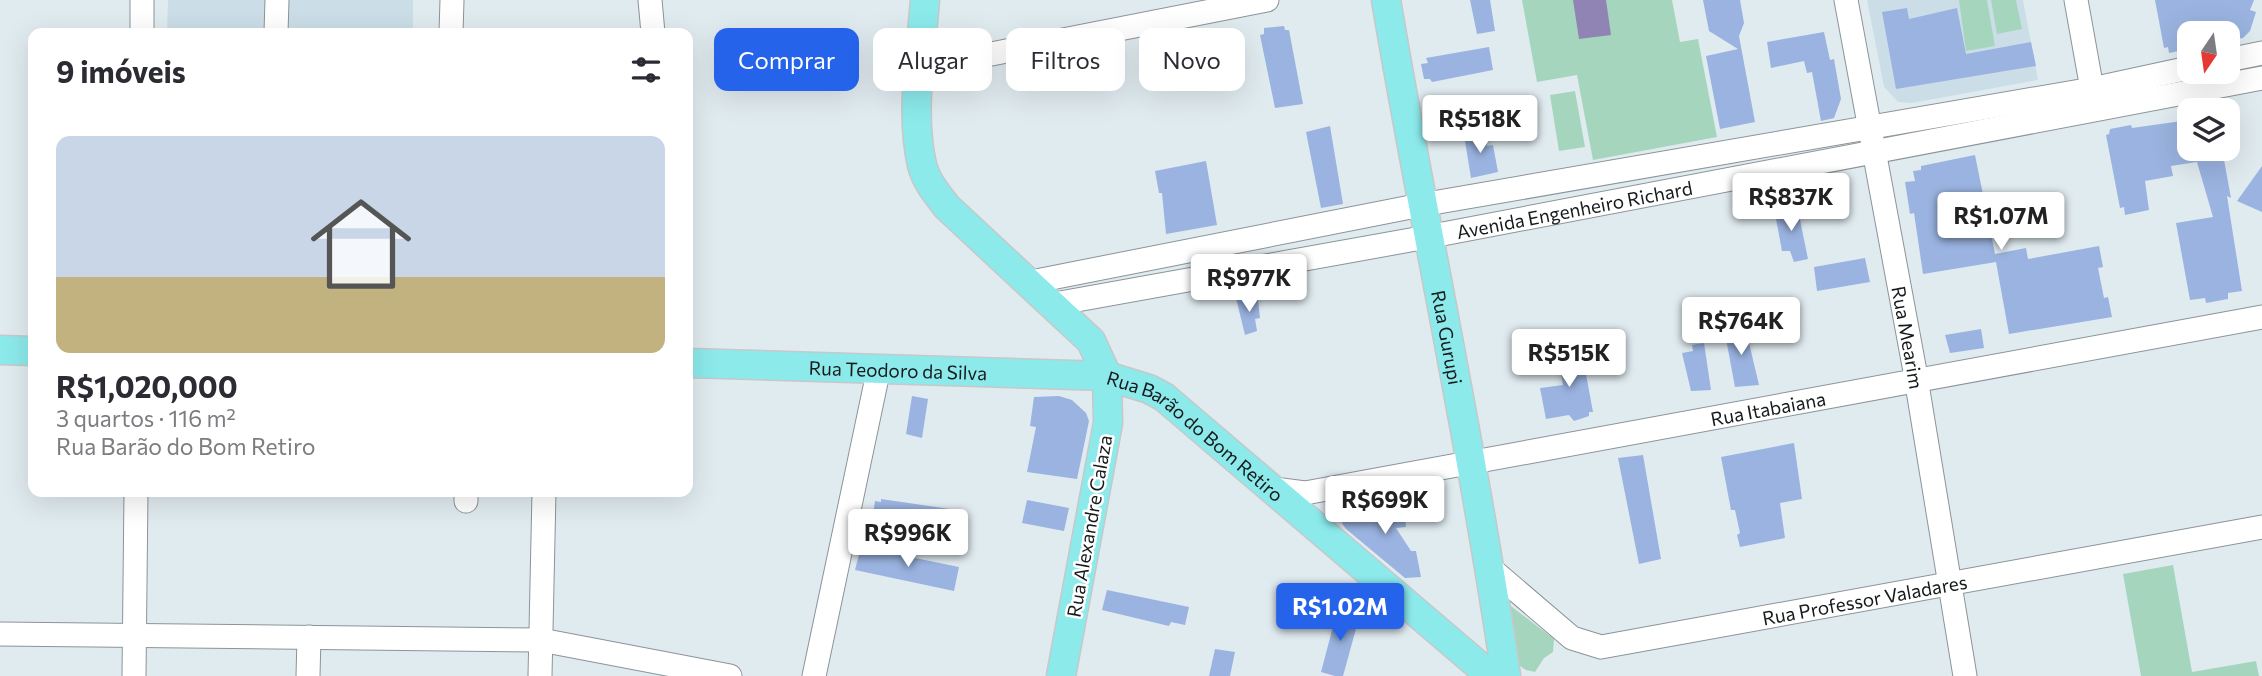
<!DOCTYPE html>
<html lang="pt">
<meta charset="utf-8">
<style>
:root{--surface:#fff;--page:#f2f2f3;--text:#2b2b33;--muted:#7c7c81;--accent:#2563eb}
body{margin:0;font-family:Commissioner,sans-serif;background:var(--page);color:var(--text);height:100vh;display:flex;flex-direction:column;font-size:26px;white-space:nowrap}
*{box-sizing:border-box;margin:0}
p{font-size:23px;color:var(--muted)}
.icon{flex:none;width:38px;height:38px;fill:none;stroke:currentColor;stroke-width:2;stroke-linecap:round;stroke-linejoin:round}
.map{position:relative;flex:1;overflow:hidden}
.sheet{position:absolute;left:28px;top:28px;width:665px;height:469px;display:flex;flex-direction:column;background:var(--surface);border-radius:14px;box-shadow:0 7px 28px #0002}
.sheet>*{flex:none}
.top-card{position:absolute;left:714px;top:28px;width:665px;height:63px;display:flex;gap:14px}
.needle{width:46px;rotate:193deg}
.controls{position:absolute;left:2177px;top:21px;display:grid;gap:14px}
.controls a{display:grid;place-items:center;width:63px;height:63px;border-radius:14px;background:var(--surface);box-shadow:0 7px 28px #0002;font-size:35px}
.price{position:absolute;translate:-50% -60px;padding:0 16px;border-radius:7px;background:#fff;color:#222;font-size:23px;line-height:46px;filter:drop-shadow(0 2px 4px #0008)}
.price::after{content:'';position:absolute;left:50%;top:42px;width:21px;height:16px;margin-left:-10px;background:inherit;clip-path:polygon(0 0,100% 0,50% 100%)}
.price.active{background:var(--accent);color:#fff}
ul{padding:0;list-style:none}
li{display:grid;align-content:center;gap:14px;height:371px;padding:0 28px}
li span{display:grid;place-items:center;height:217px;border-radius:14px;color:#555}
li>.icon{margin-inline-start:auto}
span .icon{width:126px;height:126px;fill:#fffc;stroke-width:1}
li b{font-size:30px}
h2{display:flex;justify-content:space-between;align-items:center;height:84px;padding:0 28px;font-size:30px}
.tag{padding:0 24px;border-radius:14px;background:var(--surface);box-shadow:0 7px 28px #0002;font-size:24px;line-height:63px}
.tag.active{background:var(--accent);color:#fff}
.map>svg:first-child{display:block}
.built{fill:#cbdee7}
.green{fill:#a5d6bd}
.water{fill:#8f84b3}
.building{fill:#9ab3e0}
.lines{fill:none;stroke-linecap:round;stroke-linejoin:round}
.minor-casing{stroke:#8b9499;stroke-width:25}
.major-casing{stroke:#c7c8c9;stroke-width:31}
.minor{stroke:#fff;stroke-width:23}
.major{stroke:#8ceaeb;stroke-width:28}
.labels{text-anchor:middle;dominant-baseline:central;stroke-width:5;stroke-linejoin:round;paint-order:stroke}
.street-label{font-size:19px;fill:#161a1c;stroke:#fff}
</style>
<div class="map">
<svg width="2262" height="676" viewBox="0 0 2262 676">
<rect width="100%" height="100%" fill="#e0ebf0"/>
<path class="built" d="M168 0H413V33H167Z
M1867 0H2023L2038 80 1912 103 1898 102 1884 87Z"/>
<path class="green" d="M1522 0H1672L1680 42 1698 39 1717 137 1593 160 1577 75 1537 82Z
M1959 0H1987L1995 46 1966 51Z
M1991 0H2016L2022 29 1997 34Z
M1575 91 1585 147 1559 151 1550 95Z
M2173 565 2192 672 2256 661 2259 676H2141L2123 574Z
M1499 597 1554 639 1553 652 1544 658 1535 672 1526 670 1505 656Z"/>
<path class="water" d="M1573 0H1606L1611 35 1579 39Z"/>
<path class="building" d="M1470 0H1490L1495 31 1477 34Z
M1703 0H1740L1744 23 1739 36 1755 122 1720 129 1706 56 1738 49 1709 31Z
M2155 0H2254L2250 10 2256 12 2250 31 2243 38 2228 40V33H2189V49L2169 53 2168 47 2164 48Z
M1907 8 1909 19 1957 8 1966 54 2031 42 2036 66 1896 89 1882 12Z
M1284 26 1285 30H1289L1303 104 1275 108 1260 35 1264 34V28Z
M1824 32 1830 60 1834 59 1841 99 1834 118 1821 121 1812 72 1807 73 1804 61 1771 68 1767 42Z
M1489 47 1493 70 1432 82 1430 79H1424L1421 64 1428 63 1426 58Z
M2189 120V149H2222L2231 198 2227 196 2242 291 2228 293V299L2206 303 2205 298 2190 300 2176 223 2213 217 2197 162 2171 166 2173 176 2145 181 2149 210 2125 215 2124 207 2120 208 2106 135 2109 134 2110 129 2131 125 2132 128Z
M1330 126 1343 204 1321 208 1306 132Z
M1484 132 1487 146 1493 145 1498 172 1471 178 1464 135Z
M1975 155 1995 254 2026 248 2028 259 2099 246 2103 267 2098 268 2104 298 2108 297 2112 317 2009 334 1996 262 1923 274 1914 213 1910 214 1905 182 1915 181 1913 171 1921 170V166Z
M1206 161 1217 225 1166 234 1162 193H1159L1155 171Z
M2262 166V212L2237 201Z
M1788 205 1789 212 1798 210 1808 259 1794 262 1790 251H1782L1774 208Z
M1865 258 1870 282 1817 291 1814 267Z
M1236 298 1258 300 1260 318 1255 319 1257 331 1245 335Z
M1745 326 1759 385 1735 387 1724 328Z
M1981 329 1984 348 1950 353 1945 335Z
M1704 343 1711 390 1691 391 1682 353 1693 351 1692 345Z
M1581 347 1593 412H1589V416L1574 421 1569 415 1546 419 1540 388 1563 385 1557 352Z
M912 396 928 399 922 438 906 434Z
M1059 396 1072 400 1086 413 1089 421 1077 479 1027 472 1036 427 1030 426 1034 397Z
M1794 443 1802 499 1780 503 1785 538 1740 547 1737 535 1740 533 1735 510H1731L1721 457Z
M1643 455 1661 559 1639 564 1618 458Z
M881 499 950 509V536L945 535 944 539 876 526 877 522 872 521 875 501 881 502Z
M1027 500 1069 508 1064 531 1022 523Z
M1397 502V505L1404 504 1406 527 1396 528 1411 551H1416L1421 577 1405 578 1346 529 1342 523 1340 514 1377 509V506Z
M861 547 959 567 954 591 855 570Z
M1107 590 1189 607 1185 625 1171 622 1169 626 1102 610Z
M1339 604 1359 618 1343 676H1335L1321 672Z
M1215 649 1235 652 1230 676H1209Z"/>
<g class="lines">
<g class="minor-casing">
<g id="minor">
<path d="M650 0 653 33"/>
<path id="s1" d="M1846 0 1914 366 1965 676"/>
<path d="M2076 0 2092 89"/>
<path d="M142 33V0"/>
<path d="M276 33 277 0"/>
<path d="M451 33 452 0"/>
<path d="M2228 60 2262 53"/>
<path d="M920 68 1267 0"/>
<path d="M1026 283 1421 205 2092 89 2189 68"/>
<path id="s2" d="M1049 305 1427 237 2262 78"/>
<path id="s3" d="M1274 489 1305 493 2262 317"/>
<path d="M466 501V492"/>
<path id="s4" d="M1490 568 1572 638 1601 647 2262 527"/>
<path d="M0 634 541 640 730 676"/>
<path d="M134 676 136 492"/>
<path d="M308 676 309 637"/>
<path d="M540 676 544 492"/>
<path d="M814 676 879 368"/>
</g>
</g>
<g class="major-casing">
<g id="major">
<path d="M925 0C921 52 910 113 922 165 926 181 937 194 947 207L1091 341 1107 376 1108 423 1061 676"/>
<path id="s5" d="M1386 0C1424 225 1473 450 1506 676"/>
<path d="M0 350 33 351"/>
<path id="s6" d="M688 363 1107 376 1149 389 1164 397 1491 676"/>
</g>
</g>
<use href="#minor" class="minor"/>
<use href="#major" class="major"/>
</g>
<g class="labels">
<g class="street-label">
<text stroke="none"><textPath href="#s2" startOffset="534">Avenida Engenheiro Richard</textPath></text>
<text stroke="none"><textPath href="#s5" startOffset="343">Rua Gurupi</textPath></text>
<text stroke="none"><textPath href="#s1" startOffset="343">Rua Mearim</textPath></text>
<text stroke="none"><textPath href="#s6" startOffset="210">Rua Teodoro da Silva</textPath></text>
<text stroke="none"><textPath href="#s3" startOffset="502">Rua Itabaiana</textPath></text>
<text stroke="none"><textPath href="#s6" startOffset="527">Rua Barão do Bom Retiro</textPath></text>
<text transform="translate(1089 526) rotate(-80)">Rua Alexandre Calaza</text>
<text stroke="none"><textPath href="#s4" startOffset="406">Rua Professor Valadares</textPath></text>
</g>
</g>
</svg>
<div class="controls">
<a><svg class="needle" viewBox="-14 -14 28 28"><path d="M0-13l5 13h-10z" fill="#e53935"/><path d="M0 13l5-13h-10z" fill="#7c7c81"/></svg></a>
<a><svg class="icon" aria-label="layers" viewBox="0 0 24 24"><path d="M12 4l9 5-9 5-9-5zM3 14l9 5 9-5"/></svg></a>
</div>
<b class="price" style="left:1480px;top:155px">R$518K</b>
<b class="price" style="left:1791px;top:233px">R$837K</b>
<b class="price" style="left:2001px;top:252px">R$1.07M</b>
<b class="price" style="left:1249px;top:314px">R$977K</b>
<b class="price" style="left:1741px;top:357px">R$764K</b>
<b class="price" style="left:1569px;top:389px">R$515K</b>
<b class="price" style="left:1385px;top:536px">R$699K</b>
<b class="price" style="left:908px;top:569px">R$996K</b>
<b class="price active" style="left:1340px;top:643px">R$1.02M</b>
<div class="top-card">
<a class="tag active">Comprar</a>
<a class="tag">Alugar</a>
<a class="tag">Filtros</a>
<a class="tag">Novo</a>
</div>
<section class="sheet">
<h2>9 imóveis<svg class="icon" aria-label="filters" viewBox="0 0 24 24"><path d="M4 7h16M4 17h16"/><circle cx="9" cy="7" r="2"/><circle cx="15" cy="17" r="2"/></svg></h2>
<ul>
<li><span style="background:linear-gradient(#c9d6e8 65%,#c2b280 0)"><svg class="icon" aria-label="home" viewBox="0 0 24 24"><path d="M3 11l9-7 9 7M6 9v11h12V9"/></svg></span><div><b>R$1,020,000</b><p>3 quartos · 116 m²</p><p>Rua Barão do Bom Retiro</p></div></li>
</ul>
</section>
</div>
